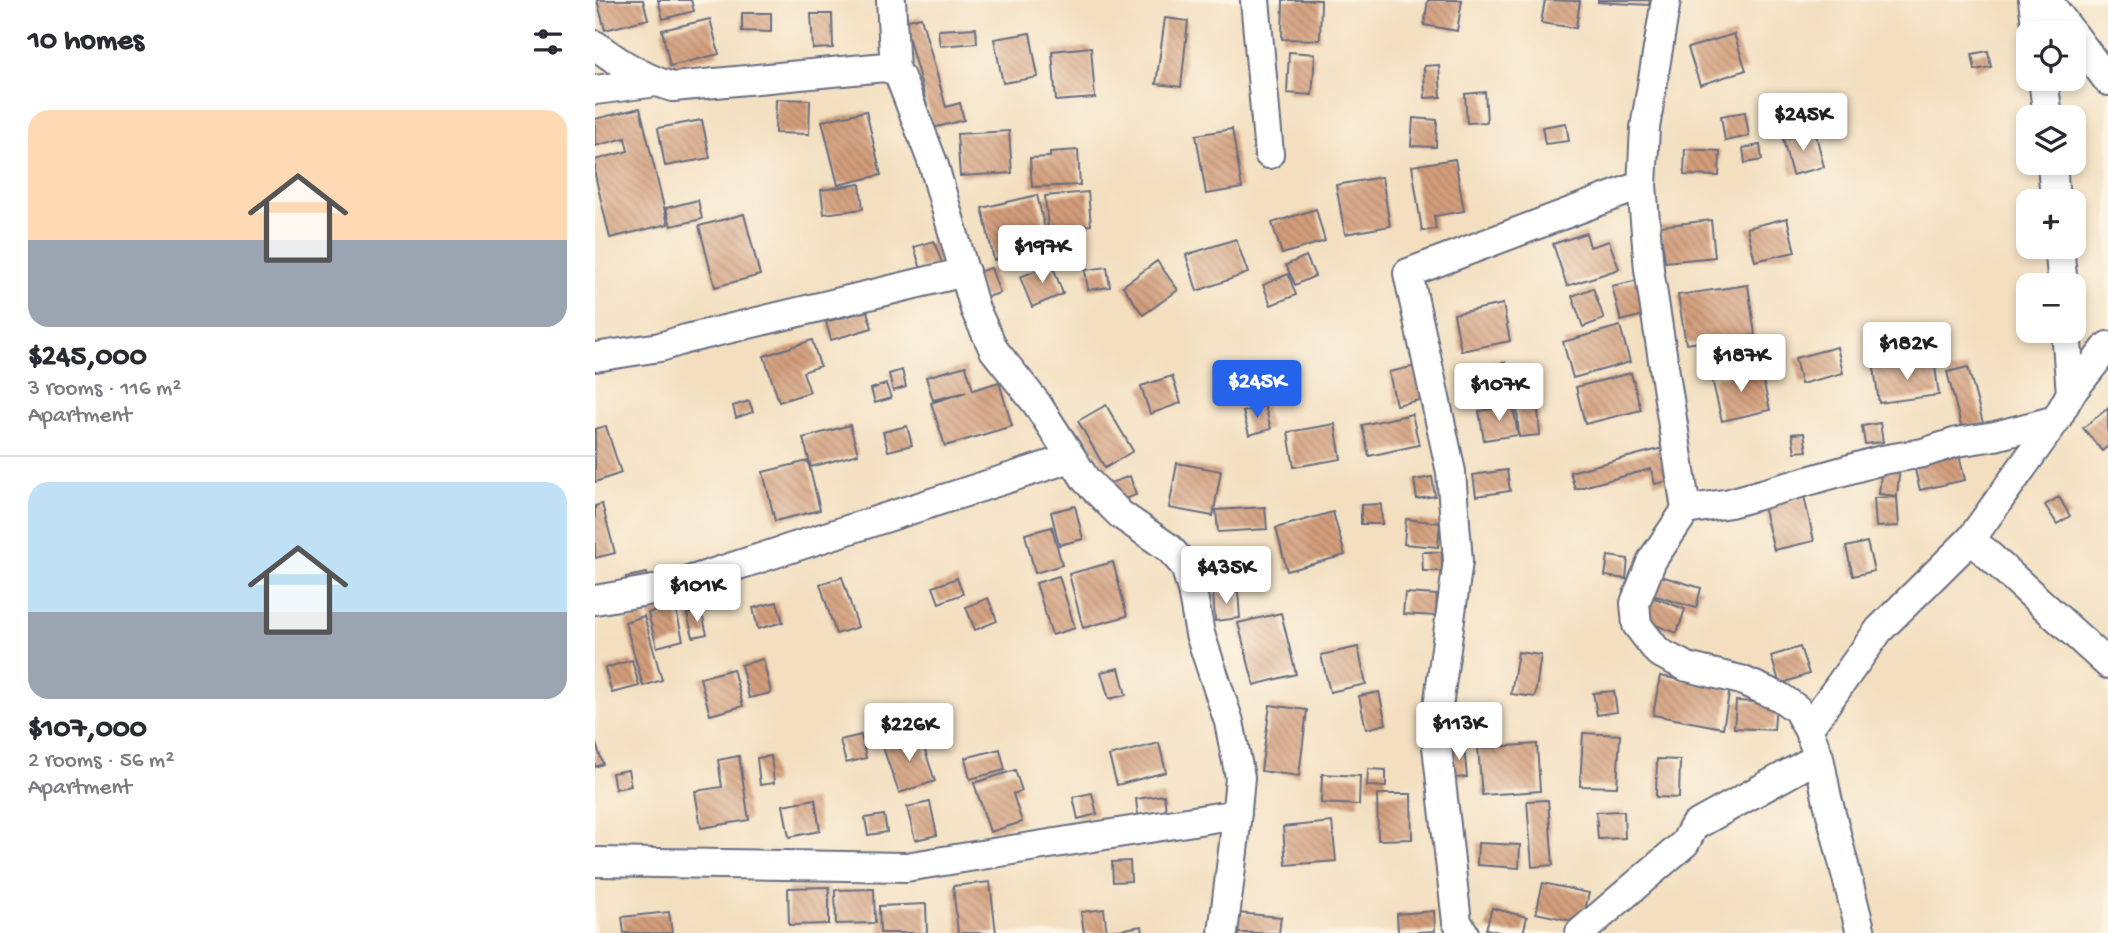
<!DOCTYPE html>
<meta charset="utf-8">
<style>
:root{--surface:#fff;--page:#f7f7f7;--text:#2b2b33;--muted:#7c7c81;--line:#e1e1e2;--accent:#2563eb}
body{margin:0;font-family:"Gochi Hand",sans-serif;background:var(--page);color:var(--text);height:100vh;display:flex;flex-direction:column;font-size:26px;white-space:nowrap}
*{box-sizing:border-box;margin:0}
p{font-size:23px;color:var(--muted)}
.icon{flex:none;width:38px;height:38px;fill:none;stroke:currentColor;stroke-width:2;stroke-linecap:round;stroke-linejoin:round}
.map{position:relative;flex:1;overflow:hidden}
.side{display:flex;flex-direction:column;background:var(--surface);width:595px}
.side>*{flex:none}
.fabs{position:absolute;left:1421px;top:21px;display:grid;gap:14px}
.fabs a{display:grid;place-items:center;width:70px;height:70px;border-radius:14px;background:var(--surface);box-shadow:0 4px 10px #0003;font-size:35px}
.price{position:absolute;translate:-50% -60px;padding:0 16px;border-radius:7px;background:#fff;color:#222;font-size:23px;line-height:46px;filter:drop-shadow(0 2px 4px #0008)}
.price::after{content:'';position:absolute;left:50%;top:42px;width:21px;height:16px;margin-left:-10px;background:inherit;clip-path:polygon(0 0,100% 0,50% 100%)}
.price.on{background:var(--accent);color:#fff}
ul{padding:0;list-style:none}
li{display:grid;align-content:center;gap:14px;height:371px;padding:0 28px}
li+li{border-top:2px solid var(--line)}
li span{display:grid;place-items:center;height:217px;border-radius:21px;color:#555}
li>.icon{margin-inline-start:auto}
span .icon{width:126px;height:126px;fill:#fffc;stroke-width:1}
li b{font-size:30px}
h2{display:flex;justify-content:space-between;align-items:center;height:84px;padding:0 28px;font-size:30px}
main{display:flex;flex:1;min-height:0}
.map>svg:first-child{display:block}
.building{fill:url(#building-back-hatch)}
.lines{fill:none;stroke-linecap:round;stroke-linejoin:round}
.minor-casing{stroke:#676d80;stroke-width:32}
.minor{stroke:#fff;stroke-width:28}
</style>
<main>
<section class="side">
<h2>10 homes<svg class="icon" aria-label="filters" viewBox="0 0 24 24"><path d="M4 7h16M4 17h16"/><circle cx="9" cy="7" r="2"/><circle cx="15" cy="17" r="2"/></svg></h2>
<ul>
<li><span style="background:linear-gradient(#ffd9b3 60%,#9aa5b1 0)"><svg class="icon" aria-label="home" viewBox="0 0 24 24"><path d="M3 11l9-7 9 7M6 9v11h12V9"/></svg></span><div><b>$245,000</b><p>3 rooms · 116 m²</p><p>Apartment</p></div></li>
<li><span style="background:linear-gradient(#bfe0f5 60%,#9aa5b1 0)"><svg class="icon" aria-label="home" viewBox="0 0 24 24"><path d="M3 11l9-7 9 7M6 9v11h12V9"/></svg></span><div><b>$107,000</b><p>2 rooms · 56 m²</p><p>Apartment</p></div></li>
</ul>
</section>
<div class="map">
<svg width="1513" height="933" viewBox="0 0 1513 933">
<defs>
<pattern id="building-back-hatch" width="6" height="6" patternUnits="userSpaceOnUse" patternTransform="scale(1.75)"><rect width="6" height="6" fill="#d39d7a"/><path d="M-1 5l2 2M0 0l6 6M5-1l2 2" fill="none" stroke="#aa8067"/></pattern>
</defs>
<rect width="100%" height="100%" fill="#fcf5e5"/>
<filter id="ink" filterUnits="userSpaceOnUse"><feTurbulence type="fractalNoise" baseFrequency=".0143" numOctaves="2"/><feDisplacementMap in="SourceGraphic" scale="14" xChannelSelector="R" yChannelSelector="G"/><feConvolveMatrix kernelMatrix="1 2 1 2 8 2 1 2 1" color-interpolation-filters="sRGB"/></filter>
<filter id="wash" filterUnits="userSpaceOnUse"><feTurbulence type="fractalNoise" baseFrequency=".00686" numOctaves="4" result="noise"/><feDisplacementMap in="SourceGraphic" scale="28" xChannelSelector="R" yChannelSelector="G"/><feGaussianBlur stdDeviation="1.57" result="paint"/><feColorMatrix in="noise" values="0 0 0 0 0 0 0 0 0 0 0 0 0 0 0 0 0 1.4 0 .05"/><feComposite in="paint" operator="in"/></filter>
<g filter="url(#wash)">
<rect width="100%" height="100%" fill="#f3dfc0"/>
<g id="blocks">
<path class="building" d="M2 0H48L53 19 10 30Z
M63 0H96L99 11 68 19Z
M688 0H726L725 40 687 39Z
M833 0H867L862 31 829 25Z
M950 0 985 1 981 28 946 23Z
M1003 0H1055L1054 5 1003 2Z
M147 13H176V32L147 31Z
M216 14H237L238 48 218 49Z
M326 17 351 107 365 103 369 120 338 128 309 21Z
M570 18 593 21 586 87 561 84Z
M115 19 124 54 75 66 67 30Z
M381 28 382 43 345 46 343 30Z
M435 33 443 77 408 83 399 39Z
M1139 34 1151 70 1105 85 1093 48Z
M496 47 500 98 461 101 457 51Z
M1393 51 1396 67 1380 70 1377 54Z
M694 52 720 54 717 95 692 93Z
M844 65 846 97 830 98 829 66Z
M890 92 892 122 872 123 870 94Z
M181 99 215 100 214 134 180 133Z
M45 108 73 224 15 238 0 175V160L33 151 30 138 0 146V119Z
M271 111 286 175 243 185 227 121Z
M1150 112 1154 136 1130 141 1126 116Z
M818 118 842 120 841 147 816 146Z
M107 120 115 158 70 166 63 128Z
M971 123 974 141 950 144 947 127Z
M637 129 647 188 611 194 601 135Z
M414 131 417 173 365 176 362 134Z
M1220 131 1229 167 1197 175 1188 139Z
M1165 145 1167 160 1150 163 1148 148Z
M1090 149 1125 151 1124 176 1089 175Z
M483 150 485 185 437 187 435 158 455 157V152Z
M860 159 869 211 839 216 841 229 827 231 817 166Z
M787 177 795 226 750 234 741 185Z
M265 184 268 209 229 214 226 190Z
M493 192 496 225 453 229 450 196Z
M442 195 454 247 399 260 387 208Z
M103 200 107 219 76 226 71 208Z
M721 209 730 241 687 254 677 223Z
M149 214 165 275 120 287 104 226Z
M1192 218 1200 252 1160 261 1152 228Z
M1116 220 1120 257 1070 262 1065 226Z
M991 233 995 247 1014 241 1024 269 972 286 958 244Z
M641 239 653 273 602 291 591 255Z
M339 241 347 263 326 269 319 247Z
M711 256 720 276 700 285 691 265Z
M562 261 583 290 548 315 528 286Z
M457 264 468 294 437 307 425 277Z
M512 267 515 287 493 290 490 270Z
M396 268 405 293 389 298 380 273Z
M693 274 701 295 676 305 668 285Z
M1044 280 1052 314 1026 321 1017 286Z
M1153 285 1160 335 1091 344 1083 295Z
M998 288 1009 319 988 327 977 296Z
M908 304 915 341 866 351 859 314Z
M272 311 277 328 236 340 231 322Z
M1025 326 1035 362 978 378 968 342Z
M217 340 225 366 208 372 215 392 184 402 169 356Z
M1242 347 1248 373 1206 384 1200 358Z
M1339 360 1344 395 1284 403 1279 368Z
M910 362 913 379 877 386 874 369Z
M371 366 378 390 404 382 417 426 350 446 336 403 371 392 338 400 331 377Z
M821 366 829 399 801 405 794 372Z
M1165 367 1175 410 1127 421 1117 379Z
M1373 367 1388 423 1367 429 1352 372Z
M307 370 311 387 298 391 294 374Z
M1036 373 1046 410 990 424 981 387Z
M577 376 586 403 555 414 546 386Z
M291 384 296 398 280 403 276 389Z
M154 401 158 412 141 418 138 406Z
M511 405 538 451 510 468 483 421Z
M670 406 676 429 654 435 648 412Z
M918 406 923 435 889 440 884 411Z
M943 408 945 435 924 437 922 410Z
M1513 408V446L1507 451 1488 428Z
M817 414 824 445 774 456 767 425Z
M1285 423 1288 442 1270 444 1267 426Z
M740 424 746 459 699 467 693 432Z
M255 425 263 454 216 467 208 438Z
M11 426 26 473 0 482V429Z
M312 426 317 445 293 451 288 432Z
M1209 433 1212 451 1200 452 1197 434Z
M1068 448 1076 480 1060 484 1056 469 980 489 975 472Z
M1363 451 1370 480 1325 490 1318 462Z
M213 461 225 510 180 521 168 472Z
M582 463 626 471 618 516 574 508Z
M1287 464 1305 466 1302 496 1284 494Z
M912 470 915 491 881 496 878 475Z
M535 476 541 495 519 503 512 484Z
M837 477 840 496 822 499 819 480Z
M1209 496 1219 541 1179 550 1168 506Z
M1302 497 1304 526 1281 527 1279 498Z
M1464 497 1475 516 1462 524 1450 505Z
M7 504 20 553 0 558V506Z
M786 504 787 524H766V505Z
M480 506 488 539 464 545 456 512Z
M670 507 672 529 623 532 621 510Z
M738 512 750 555 692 571 681 528Z
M811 519 845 523 843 547 809 544Z
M457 527 467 565 440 573 430 534Z
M1272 542 1279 571 1258 576 1251 547Z
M827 552H847V571H828Z
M1013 556 1033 559 1031 579 1010 576Z
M518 562 532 616 488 628 474 574Z
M52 573 54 586 32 589 31 577Z
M1059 574 1106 588 1101 608 1054 594Z
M464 576 480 628 457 635 441 583Z
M247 577 263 627 241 634 225 584Z
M362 578 368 594 344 603 338 587Z
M643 591 645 618 620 621 618 593Z
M810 593 842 595 841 616 808 614Z
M1057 597 1090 609 1082 633 1049 621Z
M393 598 402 621 380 630 371 607Z
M182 602 188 622 163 629 158 608Z
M80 606 88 640 62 647 53 613Z
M106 611 112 634 98 637 92 614Z
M686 613 701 674 659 685 643 623Z
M49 616 67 680 48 686 30 622Z
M763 647 771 684 735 692 726 655Z
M1205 647 1214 674 1185 684 1176 656Z
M923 652 946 655 940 697 916 694Z
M168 659 176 693 154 698 146 665Z
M37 660 44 686 17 693 10 668Z
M524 668 531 695 514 699 506 672Z
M138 669 148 706 115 715 105 678Z
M1065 676 1135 689 1128 728 1058 715Z
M1019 691 1022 712 1002 715 998 693Z
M784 692 791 724 771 729 764 696Z
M1141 701 1181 703 1179 730 1139 728Z
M675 705 712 710 704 776 666 771Z
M324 733 340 781 304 793 287 745Z
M988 733 1025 735 1022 787 985 786Z
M266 735 271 758 251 763 245 740Z
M0 741 8 764 0 767Z
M564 743 571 772 522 785 514 756Z
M942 744 945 791 887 795 883 748Z
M869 747 872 777 859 778 856 748Z
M405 749 410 770 375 779 370 758Z
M144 756 154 820 106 828 100 791 127 787 123 760Z
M176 756 179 783 165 785 162 758Z
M1062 759 1085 760 1084 798 1061 797Z
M773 769 791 770V787L772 786Z
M33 770 36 786 20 789 17 773Z
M420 770 427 791 418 794 427 822 395 832 379 783Z
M727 774 765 776 764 805 726 803Z
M497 793 502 814 483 819 478 797Z
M782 794H816L817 839 783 840Z
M569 795 571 811 543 816 541 799Z
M220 799 225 831 194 837 188 805Z
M953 800 958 865 937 867 932 801Z
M335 802 342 835 320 840 312 807Z
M1029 811 1030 838 1003 839 1001 812Z
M289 815 292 832 273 835 270 818Z
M737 822 741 861 691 865 688 827Z
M883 843 925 845 924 868 882 865Z
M535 861 536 881 518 882 517 862Z
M395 882 401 933H363L358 886Z
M948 883 994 893 987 923 941 913Z
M234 887V924L194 925 193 888Z
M279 889 280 923 241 924 240 890Z
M331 904 332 933H285L284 906Z
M897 908 932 917 928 933H907L891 929Z
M509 909 512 933H489L486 912Z
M839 911 840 931 803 933 802 914Z
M74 912 77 933H29L27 917Z
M643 913 686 917 684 933H641Z
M547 926 548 933H517V931Z"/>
</g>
</g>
<g filter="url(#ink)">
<use href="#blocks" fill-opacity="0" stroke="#676d80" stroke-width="2"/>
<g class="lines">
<g class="minor-casing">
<path id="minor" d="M296 0 300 71 305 77 339 166 380 309 399 350 442 404 491 480 526 515 574 548 590 566 597 590 605 634 634 722 645 777 639 843 628 933
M660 0 674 154
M1071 0 1050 128 1047 185 1054 269 1091 510 1057 560 1040 603 1042 625 1063 652 1092 667 1146 680 1185 697 1202 709 1213 729 1224 757 1232 798 1266 933
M1438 0 1442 33
M1452 0 1477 33
M1479 35 1513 81
M0 45C24 63 49 79 78 87L290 67 300 71
M1448 79 1453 117
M0 90 62 82
M1457 163 1460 201
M1464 247 1468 285
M1471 331 1476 393
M0 357 65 347 91 339 370 272
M1091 510 1135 503 1287 460 1328 453 1362 442 1400 436 1461 420
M1376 539 1513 664
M0 600 75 587 476 458
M1213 729 1284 630 1376 539 1461 420 1476 393 1513 346
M0 862 311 867 642 814
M869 933 862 922 840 729 863 561 856 472 813 273 1047 185
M985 933 1090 843 1099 826 1224 757"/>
</g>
<use href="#minor" class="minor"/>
</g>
</g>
</svg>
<div class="fabs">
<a><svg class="icon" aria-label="locate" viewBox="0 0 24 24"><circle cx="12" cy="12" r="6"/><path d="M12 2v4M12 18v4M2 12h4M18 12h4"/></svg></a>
<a><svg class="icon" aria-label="layers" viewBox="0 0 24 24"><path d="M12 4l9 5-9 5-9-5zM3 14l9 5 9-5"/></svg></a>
<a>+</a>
<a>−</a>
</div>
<b class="price" style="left:1208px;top:153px">$245K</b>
<b class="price" style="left:447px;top:285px">$197K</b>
<b class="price" style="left:1312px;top:382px">$182K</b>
<b class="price" style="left:1146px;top:394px">$187K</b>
<b class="price on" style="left:662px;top:420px">$245K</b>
<b class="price" style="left:904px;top:423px">$107K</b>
<b class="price" style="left:631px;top:606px">$435K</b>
<b class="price" style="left:102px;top:624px">$101K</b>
<b class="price" style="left:864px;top:762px">$113K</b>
<b class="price" style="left:314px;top:763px">$226K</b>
</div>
</main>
